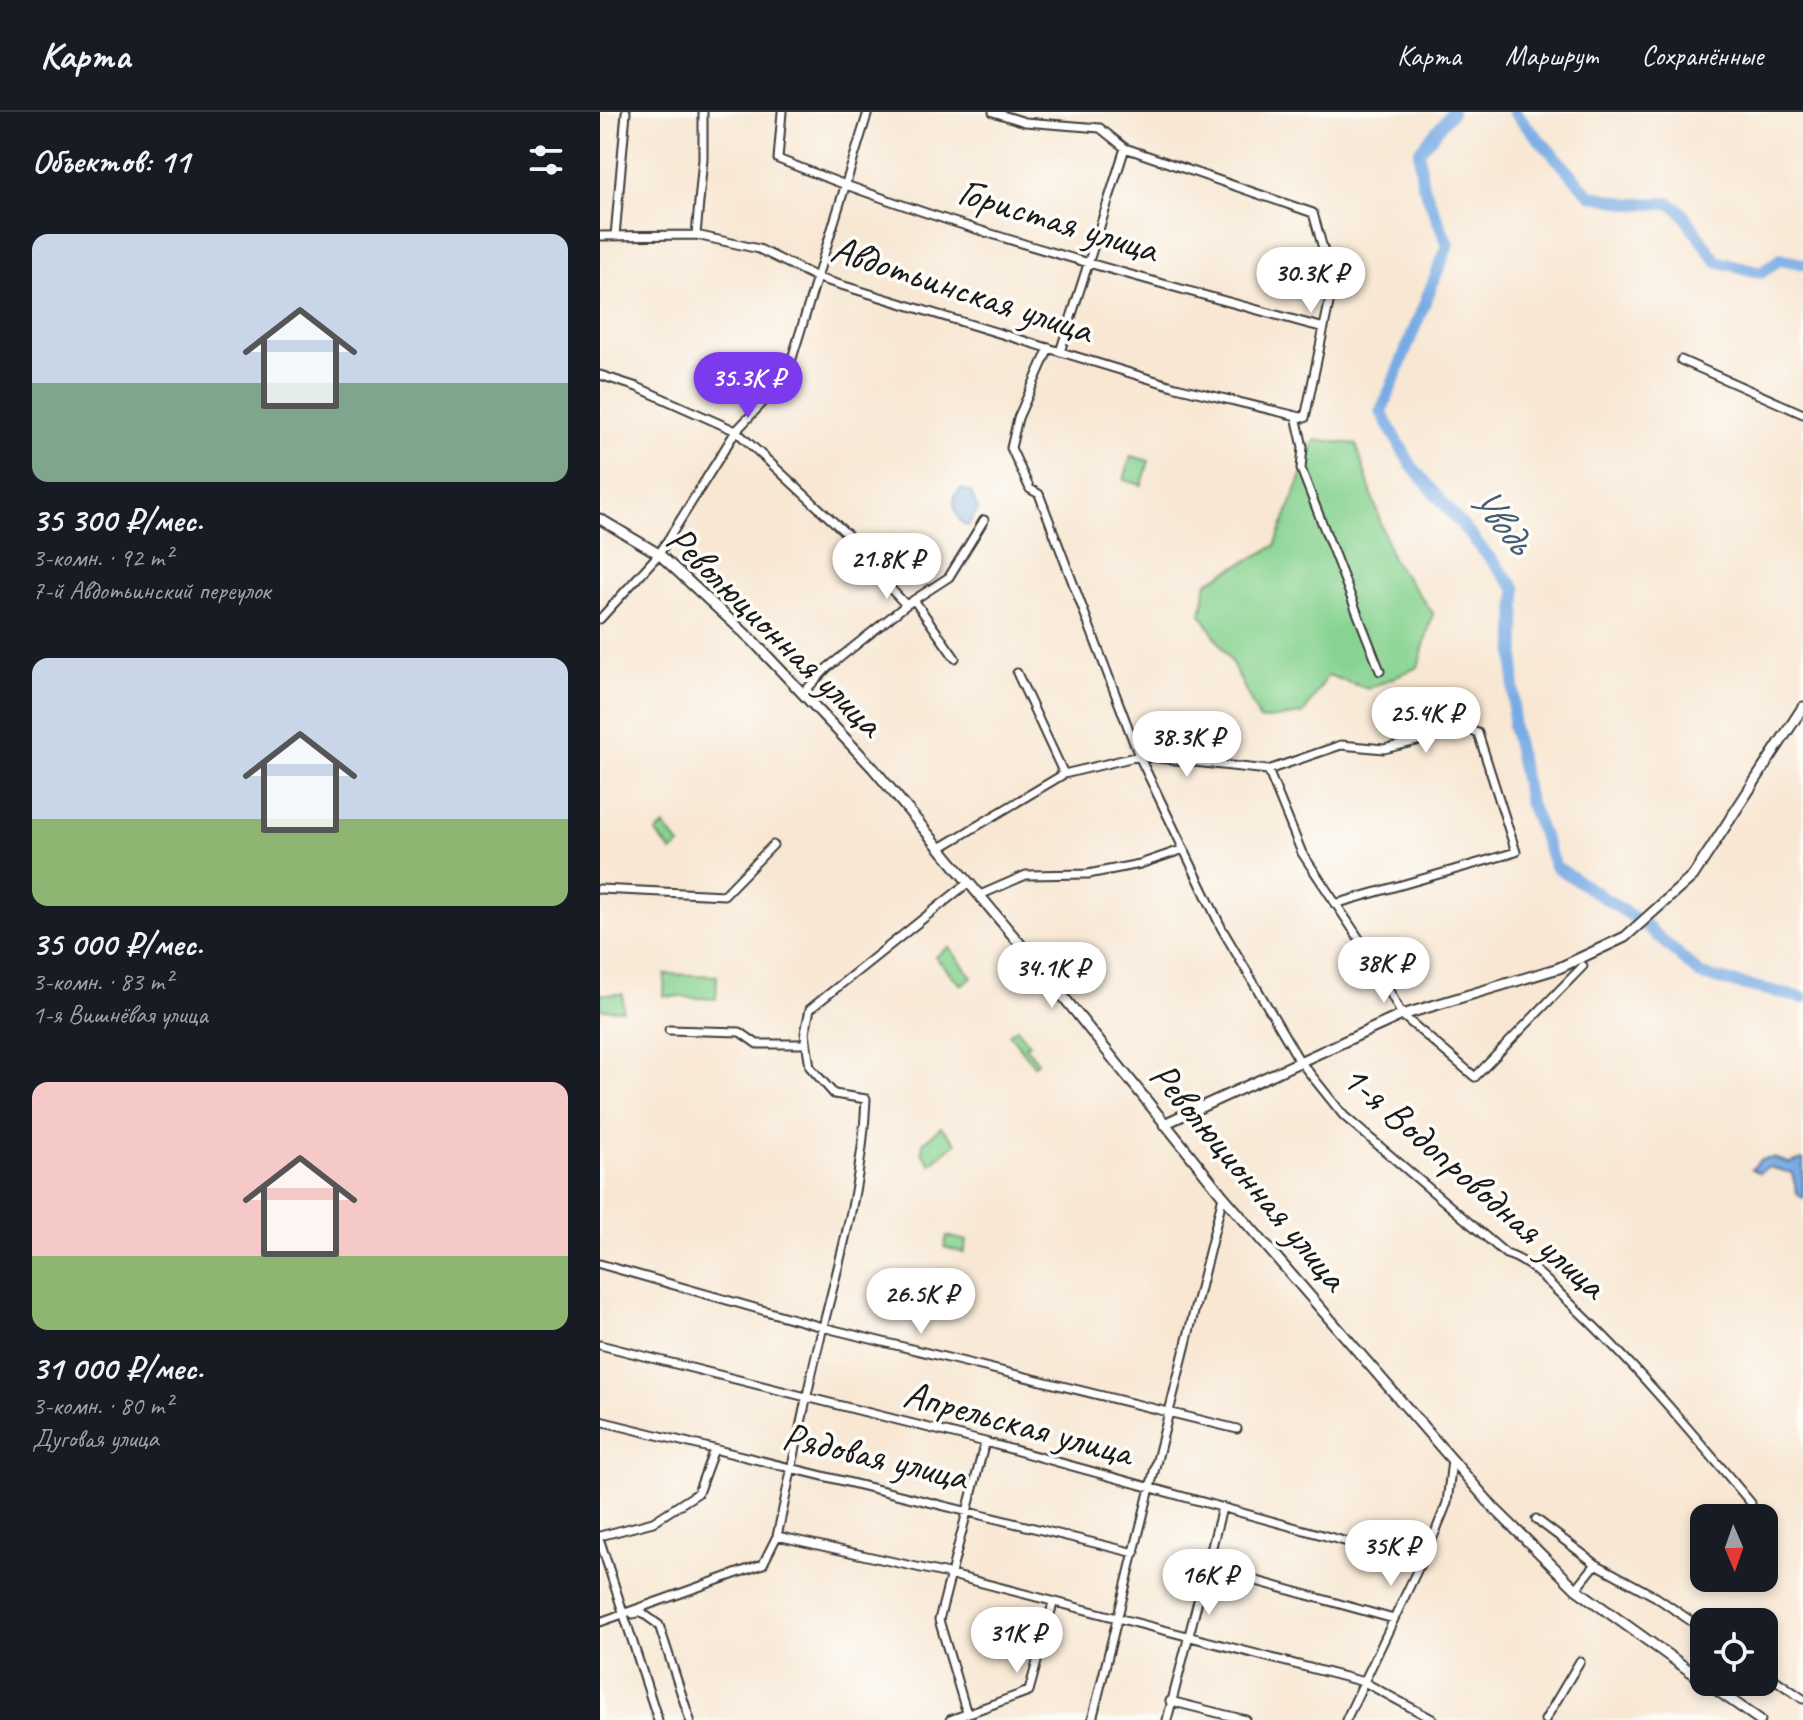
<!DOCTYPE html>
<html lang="ru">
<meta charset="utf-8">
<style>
:root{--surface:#171b24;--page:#242831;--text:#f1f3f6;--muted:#9ea1a6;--line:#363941;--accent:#7c3aed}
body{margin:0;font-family:Caveat,sans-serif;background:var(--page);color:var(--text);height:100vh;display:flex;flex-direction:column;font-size:30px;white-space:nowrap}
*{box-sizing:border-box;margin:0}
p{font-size:26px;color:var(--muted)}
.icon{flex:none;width:44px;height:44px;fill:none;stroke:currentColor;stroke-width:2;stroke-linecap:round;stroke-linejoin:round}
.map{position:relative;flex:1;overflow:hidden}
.details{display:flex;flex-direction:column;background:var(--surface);width:600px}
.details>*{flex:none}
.needle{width:52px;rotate:178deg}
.fabs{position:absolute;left:1090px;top:1392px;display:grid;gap:16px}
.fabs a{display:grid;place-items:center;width:88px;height:88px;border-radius:16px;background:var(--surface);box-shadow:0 4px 12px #0003;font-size:40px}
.price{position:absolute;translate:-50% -68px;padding:0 18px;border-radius:28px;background:#fff;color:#222;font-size:26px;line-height:52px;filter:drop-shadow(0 2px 4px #0008)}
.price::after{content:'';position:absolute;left:50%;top:48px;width:24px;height:18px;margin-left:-12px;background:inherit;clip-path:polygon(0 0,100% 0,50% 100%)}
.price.on{background:var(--accent);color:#fff}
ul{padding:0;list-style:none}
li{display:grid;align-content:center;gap:16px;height:424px;padding:0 32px}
li span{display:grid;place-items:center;height:248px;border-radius:16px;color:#555}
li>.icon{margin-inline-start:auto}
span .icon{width:144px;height:144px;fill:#fffc;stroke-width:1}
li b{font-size:34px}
h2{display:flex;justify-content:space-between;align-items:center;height:96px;padding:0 32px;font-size:34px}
header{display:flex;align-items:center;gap:48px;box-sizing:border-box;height:112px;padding:0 40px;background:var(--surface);border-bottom:2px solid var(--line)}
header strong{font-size:38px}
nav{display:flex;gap:44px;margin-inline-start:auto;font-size:28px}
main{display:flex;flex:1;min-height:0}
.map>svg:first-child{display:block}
.green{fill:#87d391;stroke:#527856;stroke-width:2}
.water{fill:#78abe4;stroke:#4a6480;stroke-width:2}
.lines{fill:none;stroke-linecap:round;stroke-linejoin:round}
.river{stroke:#78abe4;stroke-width:12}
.minor-casing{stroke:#3d3a37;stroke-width:11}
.major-casing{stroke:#3d3a37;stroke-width:13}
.minor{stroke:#fff;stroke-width:7}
.major{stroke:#fff;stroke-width:9}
.labels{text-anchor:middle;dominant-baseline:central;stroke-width:7;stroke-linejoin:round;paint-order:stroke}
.street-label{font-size:40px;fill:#1c1c1c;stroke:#fdfcf7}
.water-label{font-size:42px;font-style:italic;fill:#455c76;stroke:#fdfcf7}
</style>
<header>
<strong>Карта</strong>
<nav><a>Карта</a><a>Маршрут</a><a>Сохранённые</a></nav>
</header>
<main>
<section class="details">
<h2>Объектов: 11<svg class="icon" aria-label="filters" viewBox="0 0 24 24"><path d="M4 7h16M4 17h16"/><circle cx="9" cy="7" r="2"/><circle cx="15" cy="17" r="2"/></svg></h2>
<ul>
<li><span style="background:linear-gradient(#c9d6e8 60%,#7fa58c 0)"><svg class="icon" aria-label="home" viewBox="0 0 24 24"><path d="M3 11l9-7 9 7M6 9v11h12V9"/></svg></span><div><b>35 300 ₽/мес.</b><p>3-комн. · 92 m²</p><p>7-й Авдотьинский переулок</p></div></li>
<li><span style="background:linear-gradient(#c9d6e8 65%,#8fb573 0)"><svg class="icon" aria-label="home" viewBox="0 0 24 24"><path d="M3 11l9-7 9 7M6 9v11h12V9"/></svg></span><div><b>35 000 ₽/мес.</b><p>3-комн. · 83 m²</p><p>1-я Вишнёвая улица</p></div></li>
<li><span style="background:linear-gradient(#f6c9c9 70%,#8fb573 0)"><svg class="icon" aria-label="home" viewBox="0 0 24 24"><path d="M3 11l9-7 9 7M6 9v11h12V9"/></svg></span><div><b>31 000 ₽/мес.</b><p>3-комн. · 80 m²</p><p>Дуговая улица</p></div></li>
</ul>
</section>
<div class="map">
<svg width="1203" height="1608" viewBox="0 0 1203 1608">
<rect width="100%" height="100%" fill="#fdfcf7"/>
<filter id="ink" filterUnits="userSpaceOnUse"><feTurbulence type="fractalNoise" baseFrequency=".0125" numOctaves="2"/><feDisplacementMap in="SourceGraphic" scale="16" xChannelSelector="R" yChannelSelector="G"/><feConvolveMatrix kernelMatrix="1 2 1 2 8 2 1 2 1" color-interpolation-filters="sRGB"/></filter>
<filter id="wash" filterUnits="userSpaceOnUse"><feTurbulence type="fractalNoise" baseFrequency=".006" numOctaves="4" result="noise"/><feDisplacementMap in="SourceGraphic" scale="32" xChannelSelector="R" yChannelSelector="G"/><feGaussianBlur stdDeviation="1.8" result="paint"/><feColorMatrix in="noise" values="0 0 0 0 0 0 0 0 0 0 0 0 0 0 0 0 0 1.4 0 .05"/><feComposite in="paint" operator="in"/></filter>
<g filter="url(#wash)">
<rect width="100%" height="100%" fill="#f8e7d3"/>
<path class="green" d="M715 328 756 332 792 447 833 501 818 555 768 577 728 563 703 602 660 608 632 551 601 502 607 470 675 434Z
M531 344 549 349 542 373 524 368Z
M64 714 80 733 72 740 56 721Z
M349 835 372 865 361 873 335 845Z
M65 862 117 864 116 887 64 884Z
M0 882H23V898L0 897Z
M417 916 429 931 425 934 438 950 434 953 409 922Z
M341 1015 356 1031 331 1052 322 1041 323 1031Z
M347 1124 367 1129 364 1141 344 1135Z"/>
<path class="water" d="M361 377 371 380 378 398 368 414C356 410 354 395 354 384Z
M1173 1046 1189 1051 1203 1047V1086L1197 1081 1192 1061 1168 1055 1159 1061 1152 1057 1160 1048Z"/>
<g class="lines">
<path class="river" d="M852 0 819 40 822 70 848 133 781 300 811 353 916 477 913 615 929 689 955 754 1044 812 1101 863 1203 886
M914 0 990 83 1030 92 1069 91 1081 99 1116 149 1161 161 1180 147 1203 152"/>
</g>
</g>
<g filter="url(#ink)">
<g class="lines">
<g class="minor-casing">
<path id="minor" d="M182 0 178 47C355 118 541 166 724 216
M96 123 103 47V0
M0 124 96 123 159 137 218 166 576 275 705 306 733 172 713 101 525 36 500 16 425 10 393 0
M15 124 26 0
M449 236 418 306 411 336 430 377 439 382 539 644 622 817 699 948 744 1004 906 1142C932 1150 949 1172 969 1190 1035 1252 1093 1322 1151 1391
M460 240 525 36
M1081 248 1203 302
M0 263 37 275 136 319 250 425 258 442 306 493
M696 304 703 335 701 357 780 559
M314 488 355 546
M0 507 59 442 136 319 186 266 268 0
M417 561 464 662
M203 581 227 556 306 493 349 465 384 408
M668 658 702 741 770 843 802 903 875 965 983 854
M340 736 464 662 539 644 668 658 741 633 784 637 866 617 878 621 916 740 735 792
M0 777 124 783 173 733
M380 783 426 763 488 762 540 752 584 737
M69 918 140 920 157 932H205
M0 1152 222 1215 637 1317
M0 1233 385 1330 820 1450
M0 1309 535 1441
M936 1407 996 1452 1056 1485 1104 1518
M0 1424 53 1410 98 1381 114 1337
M177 1424 348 1462 764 1570 834 1608
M0 1429 58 1608
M606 1455 794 1507
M976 1477 996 1452
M33 1502 41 1500 59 1513 90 1608
M0 1510 163 1452 177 1424C193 1354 205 1284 223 1215 242 1139 263 1066 266 987L234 982 210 955 205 921 210 897 369 770
M1164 1560 1203 1587
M570 1589 646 1608
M367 1602 339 1508 385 1330
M350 1608 429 1579 453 1491
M492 1608 623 1084
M567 1608 622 1396
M746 1608 834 1423 847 1391 852 1348
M945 1608 980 1549"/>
</g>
<g class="major-casing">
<path id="major" d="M0 407 59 442 153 529 273 656 446 863 623 1084 893 1395 976 1477 1104 1569
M564 1012 802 903 959 856 1025 825 1093 764 1203 595
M1105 1570 1160 1608"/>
</g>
<use href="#minor" class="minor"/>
<use href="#major" class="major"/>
</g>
</g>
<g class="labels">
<g class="street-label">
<text transform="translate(458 108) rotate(17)">Гористая улица</text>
<text transform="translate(362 177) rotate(18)">Авдотьинская улица</text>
<text transform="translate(175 519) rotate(44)">Революционная улица</text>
<text transform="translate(649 1064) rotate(50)">Революционная улица</text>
<text transform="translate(874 1069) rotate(41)">1-я Водопроводная улица</text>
<text transform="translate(418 1311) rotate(15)">Апрельская улица</text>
<text transform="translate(275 1344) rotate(13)">Рядовая улица</text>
</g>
<g class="water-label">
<text transform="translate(901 407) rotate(50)">Уводь</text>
</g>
</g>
</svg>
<div class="fabs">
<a><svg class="needle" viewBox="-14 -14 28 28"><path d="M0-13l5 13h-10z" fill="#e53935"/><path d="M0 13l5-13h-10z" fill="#9ea1a6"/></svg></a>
<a><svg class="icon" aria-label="locate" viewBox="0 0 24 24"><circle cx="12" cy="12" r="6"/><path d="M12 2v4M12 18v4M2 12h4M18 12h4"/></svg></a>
</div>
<b class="price" style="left:711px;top:203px">30.3K ₽</b>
<b class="price on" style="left:148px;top:308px">35.3K ₽</b>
<b class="price" style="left:287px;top:489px">21.8K ₽</b>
<b class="price" style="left:826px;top:643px">25.4K ₽</b>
<b class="price" style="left:587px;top:667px">38.3K ₽</b>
<b class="price" style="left:784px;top:893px">38K ₽</b>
<b class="price" style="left:452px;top:898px">34.1K ₽</b>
<b class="price" style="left:321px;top:1224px">26.5K ₽</b>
<b class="price" style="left:791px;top:1476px">35K ₽</b>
<b class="price" style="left:609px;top:1505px">16K ₽</b>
<b class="price" style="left:417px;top:1563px">31K ₽</b>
</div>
</main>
